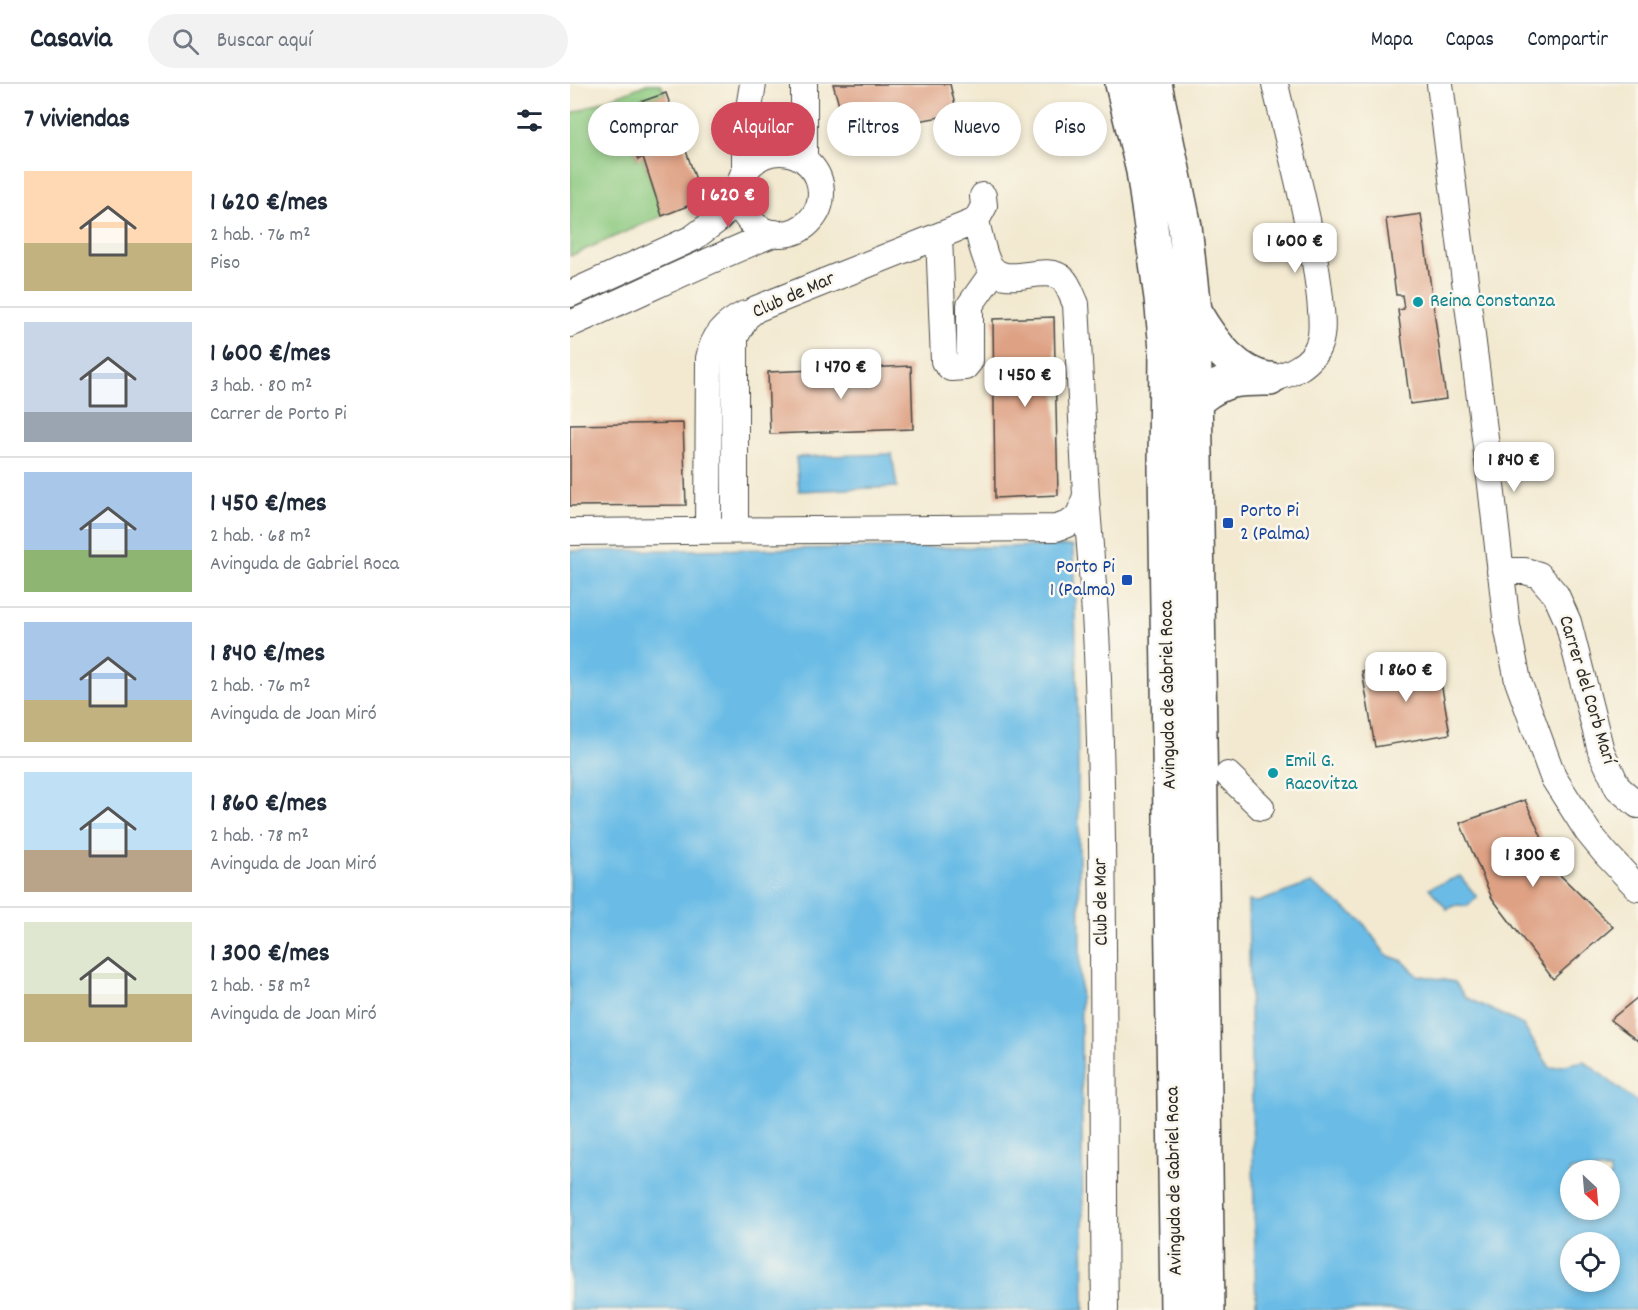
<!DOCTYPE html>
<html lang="es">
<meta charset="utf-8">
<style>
:root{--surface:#fff;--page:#f2f2f3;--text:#1f2937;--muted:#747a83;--line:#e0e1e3;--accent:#d1495b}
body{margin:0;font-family:Dekko,sans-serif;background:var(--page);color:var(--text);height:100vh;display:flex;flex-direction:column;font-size:22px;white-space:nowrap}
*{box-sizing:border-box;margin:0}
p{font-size:20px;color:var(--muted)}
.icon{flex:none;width:33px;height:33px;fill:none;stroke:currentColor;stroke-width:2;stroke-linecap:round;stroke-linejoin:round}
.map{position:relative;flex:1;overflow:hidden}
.sheet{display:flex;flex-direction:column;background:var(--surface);width:570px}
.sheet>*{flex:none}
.hud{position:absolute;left:18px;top:18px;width:570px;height:54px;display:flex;gap:12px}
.needle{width:39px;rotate:154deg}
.controls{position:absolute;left:990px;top:1076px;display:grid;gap:12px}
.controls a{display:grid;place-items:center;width:60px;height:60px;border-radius:50%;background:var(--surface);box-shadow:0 3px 9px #0003;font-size:30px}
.price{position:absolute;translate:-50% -51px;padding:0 14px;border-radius:12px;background:#fff;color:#222;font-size:20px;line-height:39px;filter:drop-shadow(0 2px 3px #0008)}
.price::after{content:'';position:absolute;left:50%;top:36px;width:18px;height:14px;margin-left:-9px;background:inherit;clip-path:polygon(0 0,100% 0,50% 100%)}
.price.selected{background:var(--accent);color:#fff}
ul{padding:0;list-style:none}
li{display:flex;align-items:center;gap:18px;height:150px;padding:0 24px}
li+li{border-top:2px solid var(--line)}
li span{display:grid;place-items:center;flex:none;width:168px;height:120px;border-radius:0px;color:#555}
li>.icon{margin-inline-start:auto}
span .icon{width:72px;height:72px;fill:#fffc;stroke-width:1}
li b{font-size:26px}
h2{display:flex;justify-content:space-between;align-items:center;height:72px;padding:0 24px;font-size:26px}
.pill{padding:0 21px;border-radius:27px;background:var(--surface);box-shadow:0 3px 9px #0003;font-size:21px;line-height:54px}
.pill.selected{background:var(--accent);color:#fff}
header{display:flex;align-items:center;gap:36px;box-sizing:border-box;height:84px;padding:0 30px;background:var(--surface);border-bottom:2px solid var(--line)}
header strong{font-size:28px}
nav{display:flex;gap:33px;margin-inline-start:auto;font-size:21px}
.search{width:420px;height:54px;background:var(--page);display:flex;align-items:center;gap:15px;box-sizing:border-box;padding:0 21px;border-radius:33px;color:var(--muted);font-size:22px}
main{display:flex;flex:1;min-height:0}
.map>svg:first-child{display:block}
.green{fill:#8bc97f;stroke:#5b7a55;stroke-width:1.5}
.water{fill:#6abce6;stroke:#4a7488;stroke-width:1.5;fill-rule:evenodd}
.building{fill:#dea184}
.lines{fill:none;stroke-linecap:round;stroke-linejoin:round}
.minor-casing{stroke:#494844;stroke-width:28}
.highway-casing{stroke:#494844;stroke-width:36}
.minor{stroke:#fff;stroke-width:26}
.highway{stroke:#fff;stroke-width:33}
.culture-dot{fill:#0f9aa8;stroke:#fbf7ec;stroke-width:2}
.transit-dot{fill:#1a4fb4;stroke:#fbf7ec;stroke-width:2}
.labels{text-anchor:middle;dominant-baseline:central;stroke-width:5;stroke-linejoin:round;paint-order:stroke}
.street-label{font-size:20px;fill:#2b2b2b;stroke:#fbf7ec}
.culture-label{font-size:20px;fill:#0d838f;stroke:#fbf7ec;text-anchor:start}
.transit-label{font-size:20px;fill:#164399;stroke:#fbf7ec;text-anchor:start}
</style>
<header>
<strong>Casavia</strong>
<div class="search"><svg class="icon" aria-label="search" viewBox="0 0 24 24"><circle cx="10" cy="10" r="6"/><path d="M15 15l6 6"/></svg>Buscar aquí</div>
<nav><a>Mapa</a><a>Capas</a><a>Compartir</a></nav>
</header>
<main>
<section class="sheet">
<h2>7 viviendas<svg class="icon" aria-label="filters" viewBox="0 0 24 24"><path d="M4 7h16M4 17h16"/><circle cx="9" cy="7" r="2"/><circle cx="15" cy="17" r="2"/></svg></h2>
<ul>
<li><span style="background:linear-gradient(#ffd9b3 60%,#c2b280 0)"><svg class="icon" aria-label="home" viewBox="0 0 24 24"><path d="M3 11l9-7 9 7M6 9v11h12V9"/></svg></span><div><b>1 620 €/mes</b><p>2 hab. · 76 m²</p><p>Piso</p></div></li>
<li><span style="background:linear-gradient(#c9d6e8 75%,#9aa5b1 0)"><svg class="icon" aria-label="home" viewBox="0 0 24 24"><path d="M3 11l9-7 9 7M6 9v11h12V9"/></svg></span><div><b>1 600 €/mes</b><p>3 hab. · 80 m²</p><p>Carrer de Porto Pi</p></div></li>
<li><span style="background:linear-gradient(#a9c7e8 65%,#8fb573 0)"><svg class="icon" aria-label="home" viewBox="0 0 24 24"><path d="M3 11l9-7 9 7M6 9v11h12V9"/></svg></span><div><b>1 450 €/mes</b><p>2 hab. · 68 m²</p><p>Avinguda de Gabriel Roca</p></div></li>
<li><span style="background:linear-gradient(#a9c7e8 65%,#c2b280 0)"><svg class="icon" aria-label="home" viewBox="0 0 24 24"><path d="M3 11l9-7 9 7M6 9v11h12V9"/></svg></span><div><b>1 840 €/mes</b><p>2 hab. · 76 m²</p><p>Avinguda de Joan Miró</p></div></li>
<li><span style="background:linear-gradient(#bfe0f5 65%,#b9a48a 0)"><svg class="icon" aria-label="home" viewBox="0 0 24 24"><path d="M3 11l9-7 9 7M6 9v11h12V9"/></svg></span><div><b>1 860 €/mes</b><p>2 hab. · 78 m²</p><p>Avinguda de Joan Miró</p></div></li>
<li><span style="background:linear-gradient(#dfe7d0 60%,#c2b280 0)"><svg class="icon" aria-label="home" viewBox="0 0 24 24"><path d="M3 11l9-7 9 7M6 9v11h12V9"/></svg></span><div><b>1 300 €/mes</b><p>2 hab. · 58 m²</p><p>Avinguda de Joan Miró</p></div></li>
</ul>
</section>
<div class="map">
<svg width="1068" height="1226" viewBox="0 0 1068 1226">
<rect width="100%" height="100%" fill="#fbf7ec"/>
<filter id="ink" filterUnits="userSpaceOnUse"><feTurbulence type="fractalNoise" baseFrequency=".0167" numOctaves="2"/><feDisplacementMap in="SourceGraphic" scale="12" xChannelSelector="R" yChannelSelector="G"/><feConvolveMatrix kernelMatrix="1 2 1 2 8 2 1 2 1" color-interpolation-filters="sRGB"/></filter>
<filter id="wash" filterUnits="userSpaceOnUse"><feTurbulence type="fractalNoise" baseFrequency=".008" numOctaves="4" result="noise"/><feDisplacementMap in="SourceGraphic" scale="24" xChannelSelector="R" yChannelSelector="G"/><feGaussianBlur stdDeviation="1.35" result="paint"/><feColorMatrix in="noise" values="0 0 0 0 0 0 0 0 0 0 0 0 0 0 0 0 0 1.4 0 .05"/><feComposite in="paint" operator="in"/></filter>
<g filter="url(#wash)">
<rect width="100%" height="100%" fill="#f2e9d0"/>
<path class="green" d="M77 0H90L96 9 50 25 67 75 73 73 92 132 0 172V30Z"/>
<path class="water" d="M322 370 327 403 229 407 226 373Z
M503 462 507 588 514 1226H0V467Z
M890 792 907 813 898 822 887 821 877 825 859 804Z
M741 799 792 837 816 871 833 877 847 891 885 898 895 913 953 941 980 984 1014 977 1068 1019V1226H686L678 817 688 818ZM1000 1086H1040V1125H1000ZM1000 1158H1040V1197H1000Z"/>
<g id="blocks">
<path class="building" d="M263 0H380L387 30 277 50Z
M96 9 133 116 92 132 73 73 68 76 50 25Z
M851 130 876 315 840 320 828 226 834 225 832 211H826L816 135Z
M484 233 488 411 425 414 423 235Z
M341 282 343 345 200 350 198 288Z
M113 339 116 421 0 422V341Z
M867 575 880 650 805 663 792 587Z
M955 716 987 788 1043 843 983 895 922 814 890 739Z
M1068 913V957L1040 936Z"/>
</g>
</g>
<g filter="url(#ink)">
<use href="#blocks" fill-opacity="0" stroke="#494844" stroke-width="1.5"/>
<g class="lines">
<g class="minor-casing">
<path id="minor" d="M870 0 921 401 937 542 948 597 983 693 1018 748 1036 770 1068 804
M169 109a41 41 0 1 1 82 0a41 41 0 1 1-82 0Z
M234 75V0
M175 87V48L183 0
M406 137C409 149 413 171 419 181 435 207 473 178 493 195 499 201 502 212 506 220L516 411
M369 152 374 277 381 284 395 283 400 277V221L424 187
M0 210 123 154 147 136 169 113
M0 240C69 210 135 177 205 149
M700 295C719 291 742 281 749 260 754 247 751 228 750 214 742 142 721 71 705 0
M165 445V253L176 233 186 225 406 137 414 122 413 112
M138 446 139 274C143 252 155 240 175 230
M0 448 486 444C508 438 510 432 516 411 520 464 525 517 527 569 536 788 532 1007 535 1226
M930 487H955L969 491 986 511 998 538 1031 667 1048 704 1068 721
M658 691 691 723"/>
</g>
<g class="highway-casing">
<path id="highway" d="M552 0 573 87 591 214 596 264 595 383 607 1226
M585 0 615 143 624 227 638 1226
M624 227C640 255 664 290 698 295
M614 329C618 322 625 318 631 313 655 294 671 295 700 295"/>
</g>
<use href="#minor" class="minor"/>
<use href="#highway" class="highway"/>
</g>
</g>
<g class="culture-dot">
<circle cx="848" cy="218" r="6"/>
<circle cx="703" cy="689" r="6"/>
</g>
<g class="transit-dot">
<rect x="652" y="433" width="12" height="12" rx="3"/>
<rect x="551" y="490" width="12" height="12" rx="3"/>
</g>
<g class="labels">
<g class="street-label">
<text transform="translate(224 212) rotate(-24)">Club de Mar</text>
<text transform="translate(1016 606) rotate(73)">Carrer del Corb Marí</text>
<text transform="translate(599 611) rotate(-91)">Avinguda de Gabriel Roca</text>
<text transform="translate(532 818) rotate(-91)">Club de Mar</text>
<text transform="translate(605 1097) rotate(-91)">Avinguda de Gabriel Roca</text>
</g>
<g class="culture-label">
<text x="860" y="218">Reina Constanza</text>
<text x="715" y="678">Emil G.<tspan x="715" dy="23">Racovitza</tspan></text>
</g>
<g class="transit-label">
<text x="670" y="428">Porto Pi<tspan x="670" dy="23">2 (Palma)</tspan></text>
<text x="545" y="484" text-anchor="end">Porto Pi<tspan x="545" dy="23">1 (Palma)</tspan></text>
</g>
</g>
</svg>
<div class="controls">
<a><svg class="needle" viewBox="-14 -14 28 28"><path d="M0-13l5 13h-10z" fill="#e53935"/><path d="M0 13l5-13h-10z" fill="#747a83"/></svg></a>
<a><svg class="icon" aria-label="locate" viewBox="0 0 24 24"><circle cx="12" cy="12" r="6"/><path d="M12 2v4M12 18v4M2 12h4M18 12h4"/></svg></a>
</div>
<b class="price selected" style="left:158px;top:144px">1 620 €</b>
<b class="price" style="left:725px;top:190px">1 600 €</b>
<b class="price" style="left:271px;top:316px">1 470 €</b>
<b class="price" style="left:455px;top:324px">1 450 €</b>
<b class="price" style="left:944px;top:409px">1 840 €</b>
<b class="price" style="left:836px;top:619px">1 860 €</b>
<b class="price" style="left:963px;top:804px">1 300 €</b>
<div class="hud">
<a class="pill">Comprar</a>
<a class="pill selected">Alquilar</a>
<a class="pill">Filtros</a>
<a class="pill">Nuevo</a>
<a class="pill">Piso</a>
</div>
</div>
</main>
